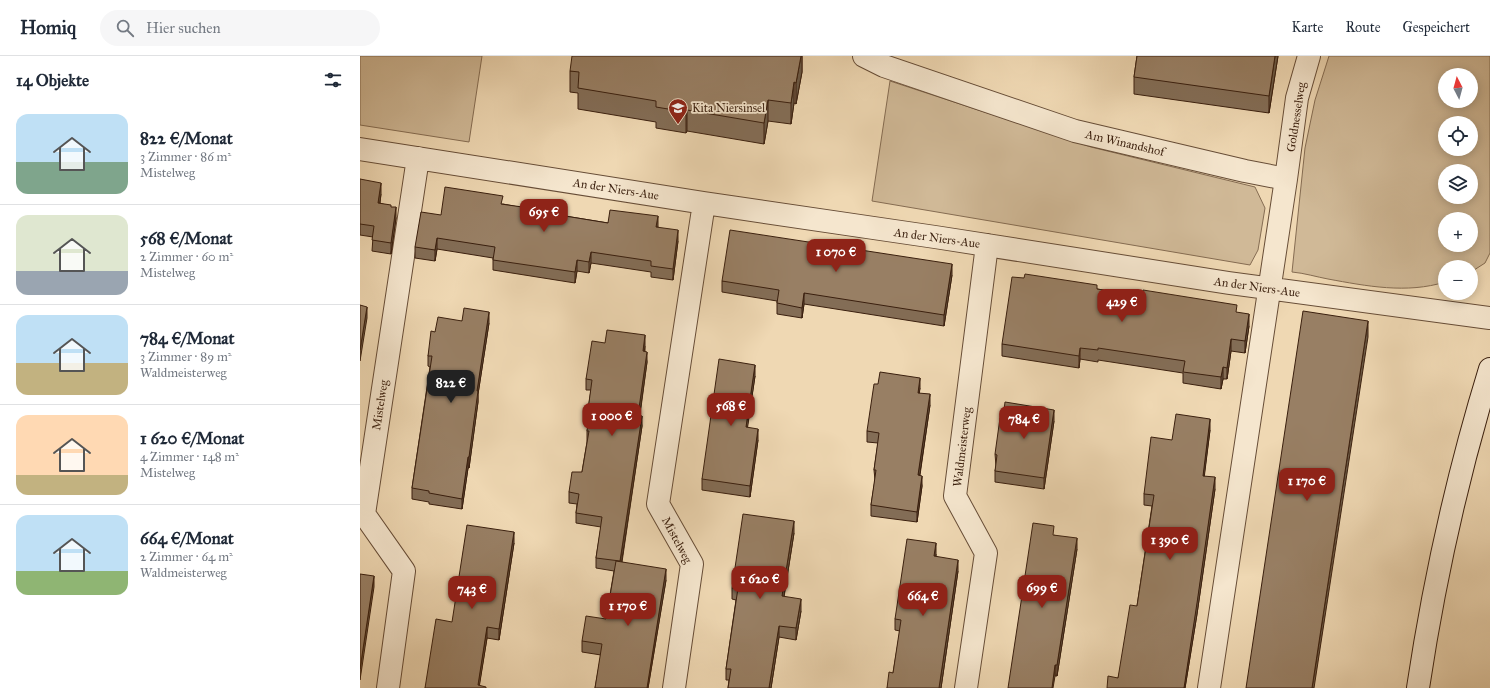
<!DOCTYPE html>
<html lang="de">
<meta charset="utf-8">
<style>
:root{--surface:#fff;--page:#f6f6f7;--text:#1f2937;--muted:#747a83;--line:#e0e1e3;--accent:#8f2418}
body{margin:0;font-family:"IM FELL Great Primer",serif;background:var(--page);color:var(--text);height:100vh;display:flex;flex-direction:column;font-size:15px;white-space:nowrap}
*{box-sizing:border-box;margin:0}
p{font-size:13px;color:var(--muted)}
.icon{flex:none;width:22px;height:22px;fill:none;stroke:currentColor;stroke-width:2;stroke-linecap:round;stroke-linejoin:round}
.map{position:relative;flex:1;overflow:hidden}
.sheet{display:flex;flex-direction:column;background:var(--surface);width:360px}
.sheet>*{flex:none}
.needle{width:26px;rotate:354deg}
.buttons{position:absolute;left:1078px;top:12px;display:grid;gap:8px}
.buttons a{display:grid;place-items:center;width:40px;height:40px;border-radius:50%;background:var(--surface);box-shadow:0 2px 10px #0003;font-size:20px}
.price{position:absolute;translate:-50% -34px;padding:0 9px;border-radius:8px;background:var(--accent);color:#fff;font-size:13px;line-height:26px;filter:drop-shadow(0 1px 2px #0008)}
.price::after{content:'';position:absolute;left:50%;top:24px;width:12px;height:9px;margin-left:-6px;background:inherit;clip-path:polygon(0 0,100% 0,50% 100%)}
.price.selected{background:#222;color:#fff}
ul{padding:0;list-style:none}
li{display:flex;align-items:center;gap:12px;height:100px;padding:0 16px}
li+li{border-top:1px solid var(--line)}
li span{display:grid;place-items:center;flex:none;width:112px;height:80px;border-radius:12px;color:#555}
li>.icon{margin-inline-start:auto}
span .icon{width:48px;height:48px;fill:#fffc;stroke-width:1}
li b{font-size:17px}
h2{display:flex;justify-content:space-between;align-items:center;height:48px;padding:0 16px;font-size:17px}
header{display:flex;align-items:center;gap:24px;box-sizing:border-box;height:56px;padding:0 20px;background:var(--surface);border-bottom:1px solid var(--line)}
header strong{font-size:19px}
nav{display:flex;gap:22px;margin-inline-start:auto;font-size:14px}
.search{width:280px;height:36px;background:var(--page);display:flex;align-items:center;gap:10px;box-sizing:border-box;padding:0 14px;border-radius:22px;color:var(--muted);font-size:15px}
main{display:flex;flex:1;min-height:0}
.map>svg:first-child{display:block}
.green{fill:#d0b997;stroke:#856c52;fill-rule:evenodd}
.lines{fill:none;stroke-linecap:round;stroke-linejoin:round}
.minor-casing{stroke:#674d37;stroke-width:24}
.secondary-casing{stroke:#3a1f0e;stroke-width:24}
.minor{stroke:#f5e6ce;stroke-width:22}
.secondary{stroke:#f5e6ce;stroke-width:22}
.wall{fill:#836d56;stroke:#3a1f0e}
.shaded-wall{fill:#6a5946;stroke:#3a1f0e}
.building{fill:#987f64;stroke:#3a1f0e}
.labels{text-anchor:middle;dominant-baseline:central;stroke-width:3.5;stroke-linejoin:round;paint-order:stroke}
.poi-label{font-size:12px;fill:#3a1f0e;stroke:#f5e6ce;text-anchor:start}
.street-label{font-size:12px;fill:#3a1f0e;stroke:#f5e6ce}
</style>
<header>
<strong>Homiq</strong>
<div class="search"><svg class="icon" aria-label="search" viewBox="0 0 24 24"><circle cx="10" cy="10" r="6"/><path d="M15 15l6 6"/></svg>Hier suchen</div>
<nav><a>Karte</a><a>Route</a><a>Gespeichert</a></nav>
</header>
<main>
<section class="sheet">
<h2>14 Objekte<svg class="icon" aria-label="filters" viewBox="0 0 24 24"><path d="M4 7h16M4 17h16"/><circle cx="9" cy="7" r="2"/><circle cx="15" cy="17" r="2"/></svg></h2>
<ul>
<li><span style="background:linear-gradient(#bfe0f5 60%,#7fa58c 0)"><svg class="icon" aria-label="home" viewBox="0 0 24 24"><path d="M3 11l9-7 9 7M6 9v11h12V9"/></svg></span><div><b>822 €/Monat</b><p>3 Zimmer · 86 m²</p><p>Mistelweg</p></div></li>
<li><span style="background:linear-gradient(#dfe7d0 70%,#9aa5b1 0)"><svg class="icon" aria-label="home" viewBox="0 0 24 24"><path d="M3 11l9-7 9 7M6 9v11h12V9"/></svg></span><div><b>568 €/Monat</b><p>2 Zimmer · 60 m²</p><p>Mistelweg</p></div></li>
<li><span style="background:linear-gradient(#bfe0f5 60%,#c2b280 0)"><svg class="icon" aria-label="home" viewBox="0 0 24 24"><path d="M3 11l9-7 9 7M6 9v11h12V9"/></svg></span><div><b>784 €/Monat</b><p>3 Zimmer · 89 m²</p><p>Waldmeisterweg</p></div></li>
<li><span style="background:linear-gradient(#ffd9b3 75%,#c2b280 0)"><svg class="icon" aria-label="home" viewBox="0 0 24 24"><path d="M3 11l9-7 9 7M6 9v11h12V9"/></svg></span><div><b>1 620 €/Monat</b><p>4 Zimmer · 148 m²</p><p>Mistelweg</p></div></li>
<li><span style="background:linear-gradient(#bfe0f5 70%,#8fb573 0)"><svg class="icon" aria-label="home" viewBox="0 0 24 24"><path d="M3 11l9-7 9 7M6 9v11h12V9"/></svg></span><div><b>664 €/Monat</b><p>2 Zimmer · 64 m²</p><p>Waldmeisterweg</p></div></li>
</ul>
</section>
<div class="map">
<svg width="1130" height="632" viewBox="0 0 1130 632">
<rect width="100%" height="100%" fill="#efd8b3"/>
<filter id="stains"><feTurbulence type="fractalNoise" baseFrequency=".005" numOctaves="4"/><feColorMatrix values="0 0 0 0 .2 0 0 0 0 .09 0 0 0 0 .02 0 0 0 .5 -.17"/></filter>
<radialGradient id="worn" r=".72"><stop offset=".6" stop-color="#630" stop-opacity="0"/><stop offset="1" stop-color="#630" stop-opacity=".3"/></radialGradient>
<path class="green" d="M0 0H122L109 86 0 69Z
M969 0H1130V197L1125 207 1111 216V211H1085V226C1047 238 1006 230 968 223 957 221 944 217 932 216L945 92 955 44ZM1085 19H1111V45H1085ZM1085 67H1111V93H1085ZM1085 115H1111V141H1085ZM1085 163H1111V189H1085Z
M530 25 731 91 895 131 905 152 898 194 890 209 512 145Z"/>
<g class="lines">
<g class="minor-casing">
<path id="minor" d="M504 0 524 10 715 75 885 115 926 123
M0 93 344 147 575 181 869 227 1130 262
M28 632 44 515 4 458 58 102
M314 632 332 508 298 448 344 147
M606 632 626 497 595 440 627 189
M849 632 926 123 937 42 949 0"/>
</g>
<g class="secondary-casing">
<path id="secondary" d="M1058 632C1074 525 1098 417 1130 313"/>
</g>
<use href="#minor" class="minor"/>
<use href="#secondary" class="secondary"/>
</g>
<path class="wall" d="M442 0V16L436 48 434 47 431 68 408 65 404 88 327 75 326 77 296 72V66L218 53V37L210 36V15Z
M777 0H918L909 57 774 38V21Z
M0 123 21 138 20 147 31 151 36 162 31 198 12 195 13 181 0 179Z
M143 148 205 160 248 167 298 171 318 185 313 224 291 221V216L231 207 229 217 217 215 215 227 133 214V202L77 193 75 205 55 202V191L81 159Z
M592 219 584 270 444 248 442 262 417 258V245L362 236V225Z
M737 233 877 257 889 270 885 297 871 295 867 323H863L861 333 823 327V317L738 304V306L720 303 719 312 642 300V288Z
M102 265 129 267 118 338V346L109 412H108L102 453 69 448V446L52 443V432L70 311 68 310V300L75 276Z
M245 287 285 290V295L287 306 280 359 282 370 262 506 306 524 288 632H235L241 599 222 596V585L246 563 254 515 236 512V502L241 471 216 467V457L217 448 209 447V436L222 416 227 386V375L229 365H228V354L231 334H226V323Z
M395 320 387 372 398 384 390 441 342 434V423Z
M560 332 559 337 570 349 560 419 562 430 557 466 511 460V449L515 424 514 414 518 387 507 386V375Z
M694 365 684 433 635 426V415L636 410 635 398Z
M850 374 844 420 855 433 837 558 825 632H747L758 622 777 550 792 450 784 449V438L812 384Z
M434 477 424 541 441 555 436 584 419 581 411 632H368L369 624H366V613L376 544 372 543V532Z
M694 479 717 493 697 620H695Z
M154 487 139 584 127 582 119 630 65 632Z
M576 498V500L598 515 581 632H527L533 617 540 575 535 574V563Z"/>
<path class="shaded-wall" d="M441 0H442V16L436 48V27Z
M915 0H918L909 57V40Z
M434 26V47L431 68V47Z
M408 44V65L404 88V67Z
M327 54V75L326 77V56Z
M21 127V138L18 158V147Z
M36 151V162L31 198V187Z
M298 160V171H296Z
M318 174V185L313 224V213Z
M77 182V193L75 205V194Z
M231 196V207L229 217V206Z
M217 204V215L215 227V216Z
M592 208V219L584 270V259Z
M444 237V248L442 262V252Z
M7 251V262L0 305V294Z
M129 256V267L118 338V346L109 412V401L117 335Z
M889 258V270L885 297V285Z
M1008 265V281L954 632H952Z
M285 279V290L283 305V295Z
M871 283V295L867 323V312Z
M720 292V303L719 312V300Z
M287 296V306L278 370V359Z
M395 309V320L386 382V371Z
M863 311V323L861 333V321Z
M560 322V332L558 348V337Z
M570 338V349L558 430V419Z
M694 354V365L684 433V422Z
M282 360V370L260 516V506Z
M850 363V374L843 431V420Z
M398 373V384L390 441V430Z
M108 401V412L102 453V443Z
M562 420V430L557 466V456Z
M855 421V433L837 558 825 632H824Z
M434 465V477L422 552V540Z
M154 476V487L139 584V573Z
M717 482V493L697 620V609Z
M576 487V498L574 511V500Z
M598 504V515L581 632H579Z
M306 513V524L288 632H287Z
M14 520V531L0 624V613Z
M441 543V555L436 584V572Z
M419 570V581L411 632H409Z
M127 571V582L119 632 118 629Z
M695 609V620L693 632H692Z"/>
<path class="building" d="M212 0H441L436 27 434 26 431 47 408 44 404 67 327 54 326 56 296 51V45L218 32 219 16 210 15Z
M777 0H915L909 40 774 21Z
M0 123 21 127 18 147 31 149V151H36L31 187 12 184 14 170 0 168Z
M85 131 143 140 141 148 205 157V160L248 167 250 154 298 160 296 171 318 174 313 213 291 210V205L231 196 229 206 217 204 215 216 133 204 135 191 77 182 75 194 55 191 61 156 81 159Z
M370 174 592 208 584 259 444 237 442 252 417 247 419 234 362 225Z
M665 218 737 229V233L782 240 783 234 877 249 876 256 889 258 885 285 871 283 867 312 863 311 861 321 823 316 825 305 738 292V294L720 292 719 300 642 288 652 221 664 222Z
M0 249 7 251 0 294Z
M104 252 129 256 117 335H118L109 401H108L102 443 69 437V435L52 432 72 300H68L71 275 75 276 78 261 102 265Z
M943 255 1008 265 952 632H886Z
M247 274 285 279 283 295 287 296 278 359 282 360 260 505 236 502 242 461 216 457 219 438 209 436 212 416H222L229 375H227L230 354H228L232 324 226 323 232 285 245 287Z
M359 303 395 309 386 371 398 373 390 430 342 423Z
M520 316 560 322 558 337 570 338 558 419 562 420 557 456 511 449 516 414H514L519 377 507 375 514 328H518Z
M645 346 694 354 684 422 635 415 637 399 635 398 640 362 643 363Z
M816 358 850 363 843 420 855 421 837 547 824 632H747L748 620 758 622 770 549 777 550 794 439 784 438 791 381 812 384Z
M383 458 434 465 422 540 441 543 436 572 419 570 409 632H368L371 613H366L378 532H372Z
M673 467 694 470 693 479 717 482 697 609H695L692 632H648Z
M107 469 154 476 139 573 127 571 118 629 126 631V632H65L76 563 92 566Z
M547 483 576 487 574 500 598 504 579 632H527L529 616 533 617 541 564 535 563Z
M256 505 306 513 287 632H235L242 588 222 585 226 560 246 563Z
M0 518 14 520 0 613Z"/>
<defs>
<g id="school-pin" transform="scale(1)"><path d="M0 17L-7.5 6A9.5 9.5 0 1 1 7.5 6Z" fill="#8f2418" stroke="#f5e6ce"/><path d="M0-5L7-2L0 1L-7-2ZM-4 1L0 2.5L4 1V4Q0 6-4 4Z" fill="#fff"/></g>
</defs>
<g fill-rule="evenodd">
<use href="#school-pin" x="318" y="52"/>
</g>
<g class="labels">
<g class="poi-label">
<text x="332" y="52">Kita Niersinsel</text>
</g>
<g class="street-label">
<text transform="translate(936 61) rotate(-81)">Goldnesselweg</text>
<text transform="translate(765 87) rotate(13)">Am Winandshof</text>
<text transform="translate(256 133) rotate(9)">An der Niers-Aue</text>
<text transform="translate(577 182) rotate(8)">An der Niers-Aue</text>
<text transform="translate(897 231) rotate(8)">An der Niers-Aue</text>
<text transform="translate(20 349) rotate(-81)">Mistelweg</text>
<text transform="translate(602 391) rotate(-83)">Waldmeisterweg</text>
<text transform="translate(317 484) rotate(62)">Mistelweg</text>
</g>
</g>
<rect width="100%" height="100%" filter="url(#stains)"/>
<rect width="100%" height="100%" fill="url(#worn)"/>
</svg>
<div class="buttons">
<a><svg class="needle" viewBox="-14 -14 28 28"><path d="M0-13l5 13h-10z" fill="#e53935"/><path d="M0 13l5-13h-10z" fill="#747a83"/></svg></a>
<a><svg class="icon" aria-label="locate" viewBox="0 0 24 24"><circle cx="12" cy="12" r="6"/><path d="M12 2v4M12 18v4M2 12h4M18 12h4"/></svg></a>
<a><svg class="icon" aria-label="layers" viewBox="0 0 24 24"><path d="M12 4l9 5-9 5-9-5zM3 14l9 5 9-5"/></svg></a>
<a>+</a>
<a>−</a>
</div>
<b class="price" style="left:184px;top:177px">695 €</b>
<b class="price" style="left:476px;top:217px">1 070 €</b>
<b class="price" style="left:762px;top:267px">429 €</b>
<b class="price selected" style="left:91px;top:348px">822 €</b>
<b class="price" style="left:371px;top:371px">568 €</b>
<b class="price" style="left:252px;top:381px">1 000 €</b>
<b class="price" style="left:664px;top:384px">784 €</b>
<b class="price" style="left:947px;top:446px">1 170 €</b>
<b class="price" style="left:810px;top:505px">1 390 €</b>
<b class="price" style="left:400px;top:544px">1 620 €</b>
<b class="price" style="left:682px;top:553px">699 €</b>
<b class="price" style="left:112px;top:554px">743 €</b>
<b class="price" style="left:563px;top:561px">664 €</b>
<b class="price" style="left:268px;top:571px">1 170 €</b>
</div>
</main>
